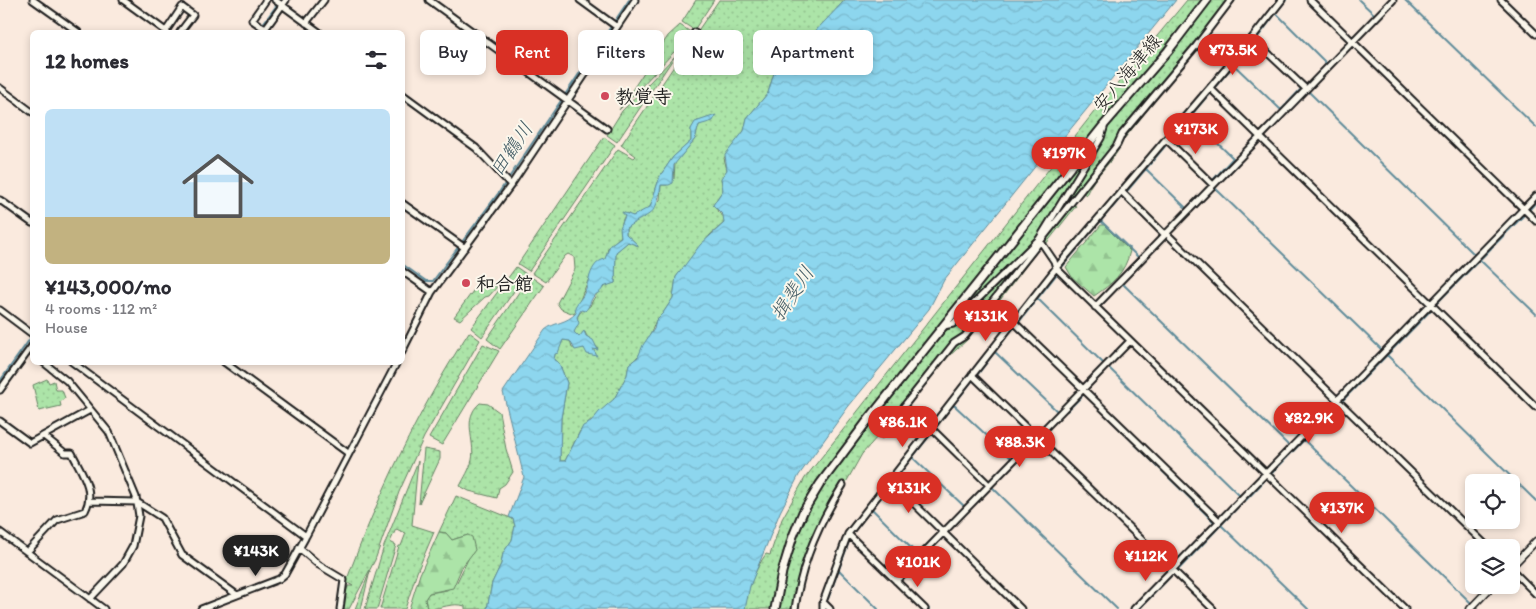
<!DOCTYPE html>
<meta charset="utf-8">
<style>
:root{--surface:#fff;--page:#f7f7f7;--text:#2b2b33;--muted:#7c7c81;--line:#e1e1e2;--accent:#d93025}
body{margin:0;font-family:Itim,"Klee One",sans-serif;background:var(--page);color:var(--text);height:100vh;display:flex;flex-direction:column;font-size:19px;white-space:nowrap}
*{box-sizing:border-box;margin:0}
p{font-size:16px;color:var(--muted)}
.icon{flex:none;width:28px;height:28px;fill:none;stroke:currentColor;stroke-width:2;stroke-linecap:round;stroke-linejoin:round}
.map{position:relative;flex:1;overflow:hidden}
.details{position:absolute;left:30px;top:30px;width:375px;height:335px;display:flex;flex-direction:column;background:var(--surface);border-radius:8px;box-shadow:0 2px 8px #0003}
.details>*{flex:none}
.guide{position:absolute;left:420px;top:30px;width:475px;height:45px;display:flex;gap:10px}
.buttons{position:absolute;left:1465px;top:474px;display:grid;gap:10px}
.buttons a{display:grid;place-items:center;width:55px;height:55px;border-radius:8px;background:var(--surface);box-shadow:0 2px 8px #0003;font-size:25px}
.price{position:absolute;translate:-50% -42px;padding:0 11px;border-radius:18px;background:var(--accent);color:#fff;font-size:16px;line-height:32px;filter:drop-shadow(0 1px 2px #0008)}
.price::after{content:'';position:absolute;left:50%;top:30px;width:15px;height:11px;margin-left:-8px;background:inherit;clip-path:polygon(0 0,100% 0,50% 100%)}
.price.active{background:#222;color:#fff}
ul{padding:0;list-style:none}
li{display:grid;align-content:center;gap:10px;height:265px;padding:0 15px}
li+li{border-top:1px solid var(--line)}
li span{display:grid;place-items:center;height:155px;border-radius:8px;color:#555}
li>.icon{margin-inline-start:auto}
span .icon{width:90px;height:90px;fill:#fffc;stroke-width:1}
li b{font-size:21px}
h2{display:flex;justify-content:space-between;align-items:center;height:60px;padding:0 15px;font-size:21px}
.tag{padding:0 18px;border-radius:8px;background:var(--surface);box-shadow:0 2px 8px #0003;font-size:18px;line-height:45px}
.tag.active{background:var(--accent);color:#fff}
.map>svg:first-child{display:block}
.grass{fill:url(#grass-dots);stroke:#648062}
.forest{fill:url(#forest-firs);stroke:#648062}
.water{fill:url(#water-waves);stroke:#608c9a}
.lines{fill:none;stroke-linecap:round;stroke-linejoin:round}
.stream{stroke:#608c9a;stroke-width:2}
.minor-casing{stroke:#1c1c1c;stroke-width:9}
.tertiary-casing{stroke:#1c1c1c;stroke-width:9}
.secondary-casing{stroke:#1c1c1c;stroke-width:11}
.minor{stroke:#fbf7ec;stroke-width:5}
.tertiary{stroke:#fbf7ec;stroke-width:5.5}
.secondary{stroke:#fbf7ec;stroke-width:7}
.poi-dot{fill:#d1495b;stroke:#fbf7ec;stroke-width:2}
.labels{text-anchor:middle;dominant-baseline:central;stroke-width:4;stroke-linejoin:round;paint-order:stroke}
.street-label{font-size:19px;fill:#1c1c1c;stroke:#fbf7ec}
.poi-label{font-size:19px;font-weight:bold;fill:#1c1c1c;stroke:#fbf7ec;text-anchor:start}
.water-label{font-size:20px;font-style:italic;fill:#445d66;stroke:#fbf7ec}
</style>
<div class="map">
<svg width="1536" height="609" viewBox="0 0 1536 609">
<defs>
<pattern id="grass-dots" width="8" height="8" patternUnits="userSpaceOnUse" patternTransform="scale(1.25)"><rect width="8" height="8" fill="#ace4a8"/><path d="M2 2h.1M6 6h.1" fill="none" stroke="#93c390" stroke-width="1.8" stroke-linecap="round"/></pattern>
<pattern id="forest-firs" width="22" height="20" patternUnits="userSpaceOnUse" patternTransform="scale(1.25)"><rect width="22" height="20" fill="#ace4a8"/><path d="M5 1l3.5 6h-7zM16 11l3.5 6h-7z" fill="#93c390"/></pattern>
<pattern id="water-waves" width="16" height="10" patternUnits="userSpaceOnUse" patternTransform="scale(1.25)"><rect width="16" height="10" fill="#8dd6ee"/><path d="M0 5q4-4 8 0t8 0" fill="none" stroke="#79b7cc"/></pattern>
</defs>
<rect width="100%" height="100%" fill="#faeade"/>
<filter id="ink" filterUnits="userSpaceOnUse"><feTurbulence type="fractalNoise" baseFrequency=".02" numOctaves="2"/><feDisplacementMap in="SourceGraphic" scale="10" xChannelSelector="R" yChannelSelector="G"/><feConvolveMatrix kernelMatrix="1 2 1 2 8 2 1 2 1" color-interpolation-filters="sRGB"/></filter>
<g filter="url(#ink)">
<path class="grass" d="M696 0H714L694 30 682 22Z
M719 0H845C825 22 806 41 785 62L783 68 774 73 768 93 747 118 744 131 724 158 727 170 721 179 723 190 714 203 718 212 725 218 724 223 710 235 676 277 673 298 663 313 656 320C651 333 643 356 629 364L627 375 614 399 580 431 565 461H560L561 418 567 383 559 363 554 360 555 354 563 340 570 341 572 348H584L596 354 592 348 598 349C595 344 586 337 585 332L579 337 574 332C576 319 577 311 590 306 594 296 603 284 615 283L616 252 628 242 639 246 626 234V228L660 200 661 185H667L674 179 675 163 695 139 699 125 711 119 697 121 691 129V141L673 157 660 176 650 207 638 215 631 216 627 213C622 217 620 229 621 236L608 248 606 258 590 276 574 314 561 309 557 303 575 269 574 257 568 254 565 256 546 282 532 273 618 149 634 158 636 156 621 145 695 35 708 44 710 42 697 32Z
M1187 0H1202L857 428C838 453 817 478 802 506 785 538 778 574 771 609H745C747 590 755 569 766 554L770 555 782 519 805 478 1094 112Z
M1211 0H1228L1046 232 1106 128 1170 54Z
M1232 0H1236L1124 139C1116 161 1094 174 1086 195L1082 192 1125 132Z
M680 25 692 33 682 48 674 52 619 110 668 36Z
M675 56 617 142 607 135 622 111Z
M604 137 615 145 529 271 518 264Z
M1096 140 1037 238 951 322Z
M1073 204 1076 206 1046 244 1045 238Z
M1038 246H1041L991 312 990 311 967 340 947 358 882 439 878 436 862 454 844 486 841 484C816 524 802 563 793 609H778L790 553 815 499 825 482 945 331 952 328 1031 250 957 343Z
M516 267 526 274 482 337 471 328Z
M530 276 544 286 500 349 487 339Z
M481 280 497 287 489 296 485 297 460 320 454 317Z
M469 332 480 340 424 437 399 492 375 560 349 609H341L348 586H353L346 582C378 495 419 409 469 332Z
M483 344 499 351 442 445 429 438Z
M47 379 49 383 54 381 56 390H62L65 398 60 402 61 406 39 411 33 385Z
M480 403 488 404 499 412 506 449 513 472 505 484 499 488 497 498 469 491 460 486C464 478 470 469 472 460 476 440 461 419 480 403Z
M424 449 440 452V459L419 504Z
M418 461 412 525 434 532 417 572 405 609H380L399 546H401L406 533 396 529 390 542 396 545 377 609H365L384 546Z
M456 496 513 519 515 526 512 540 503 553 501 564 492 583 487 609H465V606C452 602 441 609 427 609L425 599 429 593 447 590 457 582 471 553 468 535 452 540 446 533 439 532Z
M370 571 361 609H355Z"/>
<path class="forest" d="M1101 225H1104L1130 251C1125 273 1112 284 1094 296L1072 277 1066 267Z
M439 532 446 533 452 540 468 535 472 537 475 550 462 567 453 588 429 593 425 599 427 609H409L420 574Z"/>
<path class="water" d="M845 0H1176L1064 137 1054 143 944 280 929 309 848 407 799 475 780 512 750 586 745 609H487L492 583 501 564 503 553 512 540 515 526 513 519 509 517 524 477 503 392 545 330C554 322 566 324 576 313L575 307C577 303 580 300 582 297 590 285 588 263 605 259L610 245 621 237 620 228 625 216 622 212 633 216 650 207 660 176 673 157 691 141V129L695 122 716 115 713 121 699 125 695 139 674 165 673 183 669 185H661C656 218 651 211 626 228V234L639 246 628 242 616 252 615 283 603 287C601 293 598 292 594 296 590 300 590 307 585 311L581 310 577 317 579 323 574 332 579 337 584 331 586 336 593 340 598 350 593 349 597 356 587 354 584 348 575 350 570 341 563 340 558 353 555 354 554 360 559 363 567 383 561 418 560 461H565L583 426 591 422 599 412 614 399 627 375 629 364 638 357 643 345 654 329 656 320 663 313 673 298 676 277 700 245 724 223 723 215 713 205 723 190 721 178 727 170 725 155 744 131 747 118 768 93 774 73 783 68 785 62C806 41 825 21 845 0Z"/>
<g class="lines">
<path class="stream" d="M1359 0 1375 15
M1405 0 1536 127
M1277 14 1327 64
M262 25 277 5
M257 32 258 31
M1258 37 1286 0
M1234 65 1281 110 1301 89
M0 85 32 109
M1214 88 1253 43
M1309 92 1475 255
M1190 117 1233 158 1213 180
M1171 139 1209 94
M1146 169 1185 207
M1215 188 1382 350
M1127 191 1166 145
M1112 208 1122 196
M1529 210 1536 202
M1101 221 1138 257
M1480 260 1536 314
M402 264 426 281H433L500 191 629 0
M1062 267 1109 211
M1121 282 1289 446
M1037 298 1104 364
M1435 305 1524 215
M1019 322 1056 275
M995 352 1058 412
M1387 355 1536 501
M1109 368 1240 496
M978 374 1014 327
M0 381 32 336
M1342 401 1432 309
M954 405 1011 458
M1067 411 1084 394 1214 522
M936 427 973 380
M1304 440 1471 603
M912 457 965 507
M1270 475 1338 405
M894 480 931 434
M992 487 1117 609
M975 497 985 486
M1246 500 1267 478
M872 509 917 554
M1221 525 1308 609
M853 533 889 487
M839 570 878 609
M1177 571 1242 503
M901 582 929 609
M828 599 850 539
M1139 609 1173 574"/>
<g class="minor-casing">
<path id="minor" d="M33 0 78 32
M123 0 167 32
M275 0 319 32
M429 0 607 129
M580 0 617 27
M1310 0 1536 221
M1501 0 1536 34
M306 23 324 0
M265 29 252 20 266 0
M166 31 182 7 193 15 180 32
M263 32 286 0
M1252 38 1306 89
M683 51 695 32
M0 88 32 112
M1210 88 1536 407
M402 94 476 148 511 185
M1166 139 1213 185
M1122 192 1164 234
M0 200 32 223
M402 203 465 248
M1166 233 1489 548
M1039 239 1054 261 1056 268 1405 609
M402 271 432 292
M1095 307 1393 0
M0 310 32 334
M1014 322 1219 521
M944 326 953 324 1039 239 1101 138 1104 128
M402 352 432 292 511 185 635 0
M43 362 67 381 109 432 136 497 139 516 133 546 123 564 90 599
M72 362 306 536 397 362
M224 362 348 453
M972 375 1213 609
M0 390 32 346
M904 406 954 343 965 336 1117 145 1122 134 1196 46 1231 0
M0 421 30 443 90 410
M931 428 989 485
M890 480 1021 609
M90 501 137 502 162 518 182 555 237 595
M0 532 104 609
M848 534 925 609
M299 548 319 565 344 580 340 609
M27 552 57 520 85 511C96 490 81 472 72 453H65L45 437
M1511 569 1536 594
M896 581 1130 341
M823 602 830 609
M201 609 279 579 285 574 305 538
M795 609C801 564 819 523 843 485
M823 609V602L848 534 1056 268 1252 38 1282 0
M1134 609 1536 196"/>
</g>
<g class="tertiary-casing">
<path id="tertiary" d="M1511 567 1536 541
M1470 609 1493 585"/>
</g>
<g class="secondary-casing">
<path id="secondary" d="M775 609 782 572 793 536 803 512 820 484 865 424 1104 125 1168 51 1207 0"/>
</g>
<use href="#minor" class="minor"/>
<use href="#tertiary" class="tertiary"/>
<use href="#secondary" class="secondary"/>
</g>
</g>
<g class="poi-dot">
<circle cx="605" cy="96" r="5"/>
<circle cx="466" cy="283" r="5"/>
</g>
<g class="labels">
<g class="street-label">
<text transform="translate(1127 73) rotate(-50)">安八海津線</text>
</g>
<g class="poi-label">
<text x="615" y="96">教覚寺</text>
<text x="476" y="283">和合館</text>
</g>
<g class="water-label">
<text transform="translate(511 149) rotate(-56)">田鶴川</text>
<text transform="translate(792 293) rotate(-56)">揖斐川</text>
</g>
</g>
</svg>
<div class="buttons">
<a><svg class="icon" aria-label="locate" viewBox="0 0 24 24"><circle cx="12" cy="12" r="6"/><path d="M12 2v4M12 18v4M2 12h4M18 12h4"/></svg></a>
<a><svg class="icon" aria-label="layers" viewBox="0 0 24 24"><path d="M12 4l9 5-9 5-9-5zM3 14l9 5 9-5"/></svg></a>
</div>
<b class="price" style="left:1233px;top:76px">¥73.5K</b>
<b class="price" style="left:1196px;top:155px">¥173K</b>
<b class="price" style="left:1064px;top:179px">¥197K</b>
<b class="price" style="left:986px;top:342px">¥131K</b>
<b class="price" style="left:1309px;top:444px">¥82.9K</b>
<b class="price" style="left:903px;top:448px">¥86.1K</b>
<b class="price" style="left:1020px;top:468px">¥88.3K</b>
<b class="price" style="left:909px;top:514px">¥131K</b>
<b class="price" style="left:1342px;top:534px">¥137K</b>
<b class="price active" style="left:256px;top:577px">¥143K</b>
<b class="price" style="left:1146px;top:582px">¥112K</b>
<b class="price" style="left:918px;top:588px">¥101K</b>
<div class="guide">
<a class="tag">Buy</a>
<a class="tag active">Rent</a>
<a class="tag">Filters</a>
<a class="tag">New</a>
<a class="tag">Apartment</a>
</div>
<section class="details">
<h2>12 homes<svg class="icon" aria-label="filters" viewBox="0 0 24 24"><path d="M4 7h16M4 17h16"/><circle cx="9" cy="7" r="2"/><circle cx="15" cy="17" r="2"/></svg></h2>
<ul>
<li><span style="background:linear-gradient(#bfe0f5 70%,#c2b280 0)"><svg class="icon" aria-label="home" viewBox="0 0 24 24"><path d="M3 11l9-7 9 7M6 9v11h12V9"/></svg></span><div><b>¥143,000/mo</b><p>4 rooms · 112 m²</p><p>House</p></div></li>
</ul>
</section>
</div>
